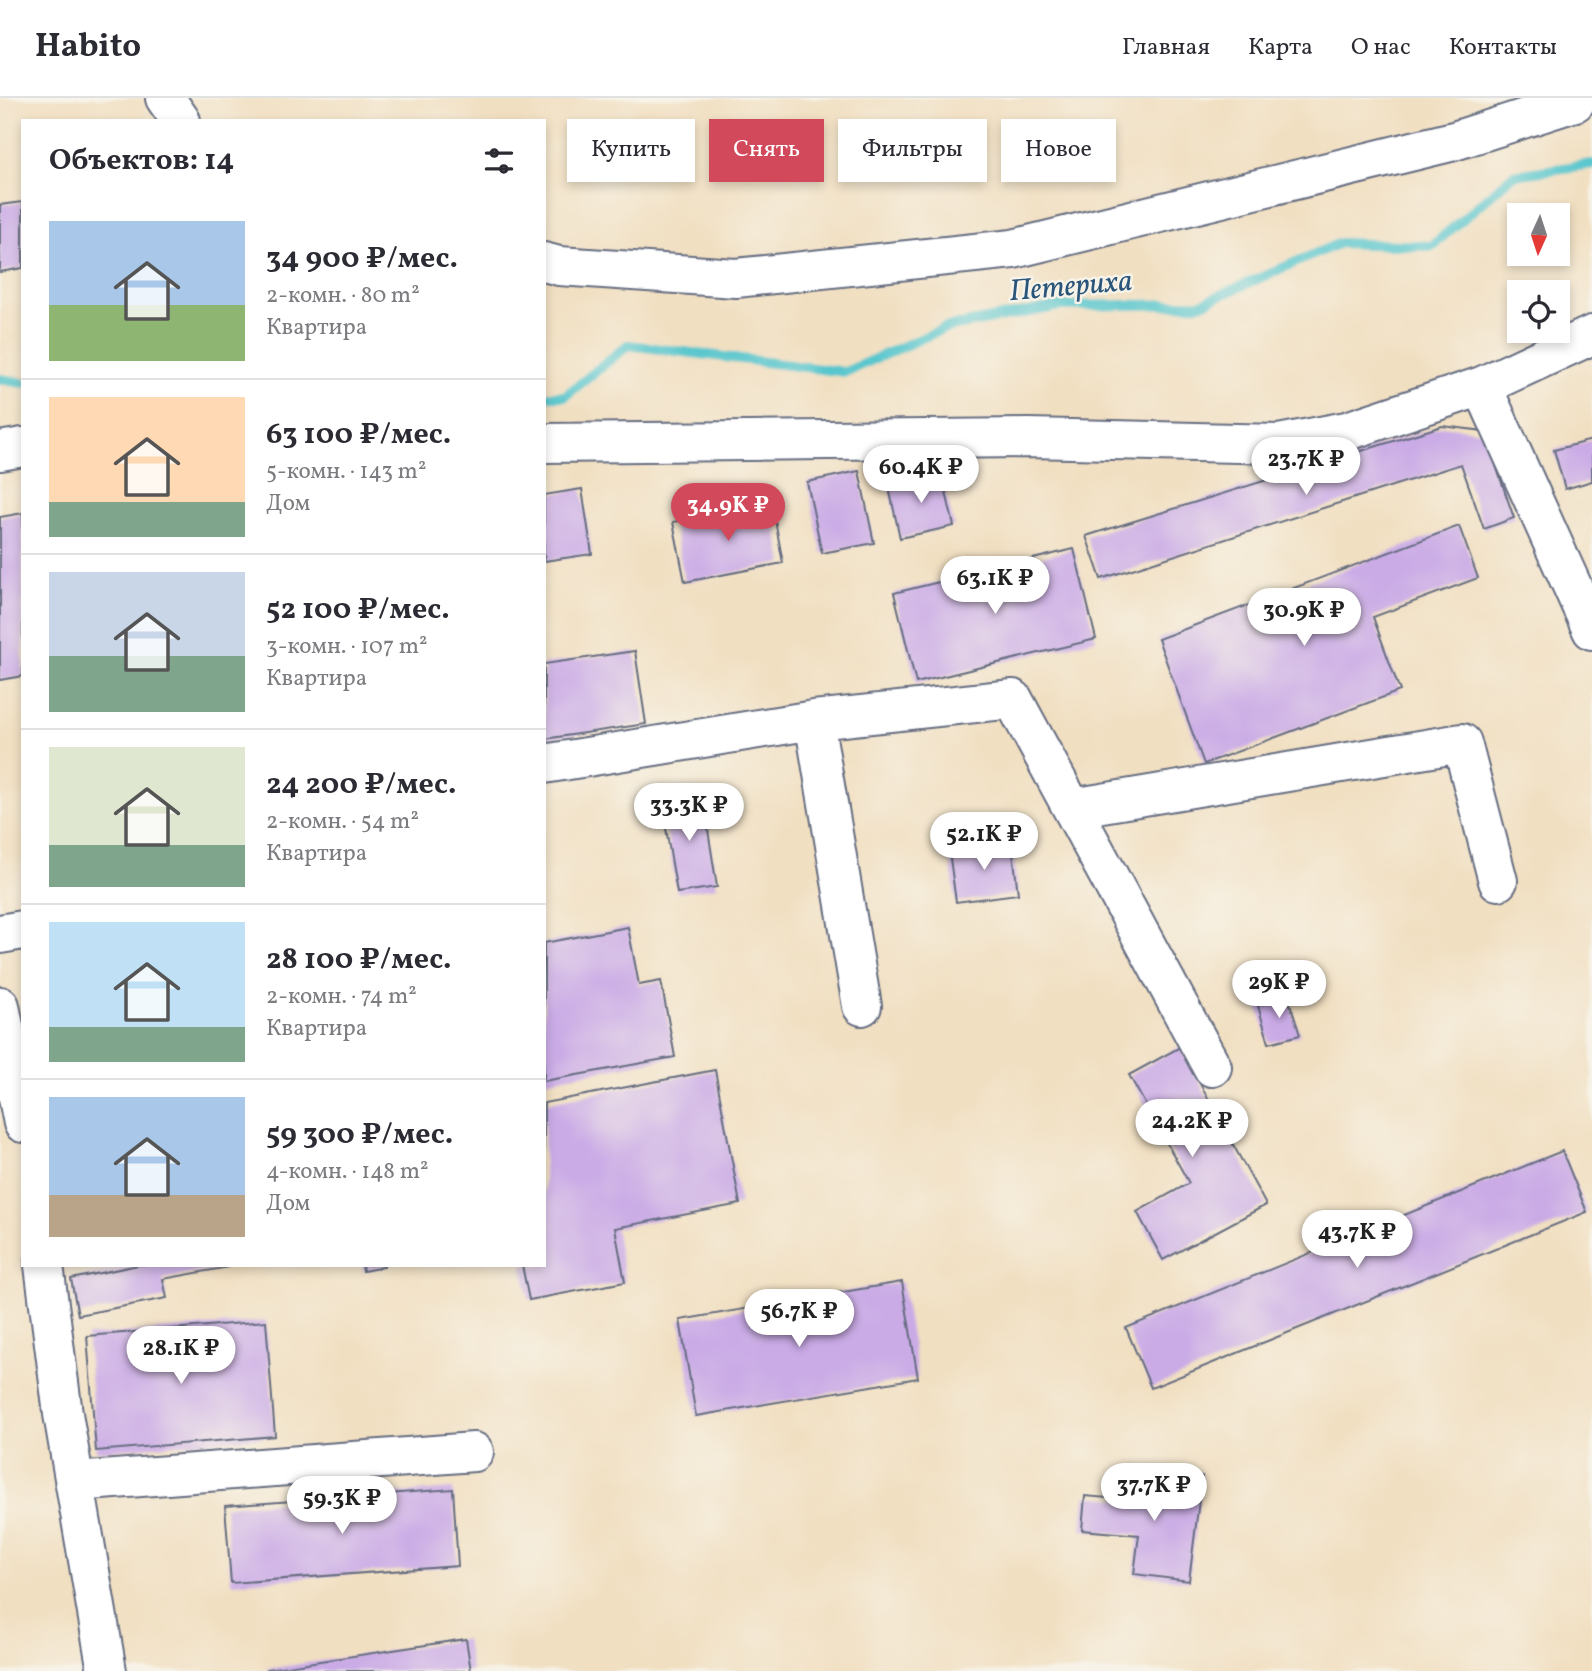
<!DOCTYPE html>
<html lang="ru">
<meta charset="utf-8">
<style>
:root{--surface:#fff;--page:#f2f2f3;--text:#2b2b33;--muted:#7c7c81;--line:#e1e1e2;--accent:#d1495b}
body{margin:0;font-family:Vollkorn,serif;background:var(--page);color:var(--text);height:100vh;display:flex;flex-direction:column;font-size:26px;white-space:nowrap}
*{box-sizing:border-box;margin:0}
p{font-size:23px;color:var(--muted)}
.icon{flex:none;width:38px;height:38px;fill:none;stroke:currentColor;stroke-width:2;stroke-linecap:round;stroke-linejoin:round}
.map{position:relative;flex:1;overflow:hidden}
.side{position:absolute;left:21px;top:21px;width:525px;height:1148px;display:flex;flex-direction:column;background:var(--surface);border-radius:0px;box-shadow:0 4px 10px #0003}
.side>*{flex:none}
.hud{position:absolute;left:567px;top:21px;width:665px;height:63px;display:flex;gap:14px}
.needle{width:46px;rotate:183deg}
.buttons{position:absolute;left:1507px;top:105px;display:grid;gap:14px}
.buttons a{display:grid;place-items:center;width:63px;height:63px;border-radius:0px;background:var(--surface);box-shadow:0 4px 10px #0003;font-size:35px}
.price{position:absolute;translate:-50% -60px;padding:0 16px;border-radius:24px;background:#fff;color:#222;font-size:23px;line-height:46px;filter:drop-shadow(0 2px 4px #0008)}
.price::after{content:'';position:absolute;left:50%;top:42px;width:21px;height:16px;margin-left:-10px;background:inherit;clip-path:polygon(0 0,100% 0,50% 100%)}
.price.active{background:var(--accent);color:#fff}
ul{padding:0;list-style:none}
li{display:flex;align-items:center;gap:21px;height:175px;padding:0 28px}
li+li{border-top:2px solid var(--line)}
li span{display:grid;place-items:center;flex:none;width:196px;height:140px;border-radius:0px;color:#555}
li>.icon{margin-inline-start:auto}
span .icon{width:84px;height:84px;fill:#fffc;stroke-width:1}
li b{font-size:30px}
h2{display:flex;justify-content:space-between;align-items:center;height:84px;padding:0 28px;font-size:30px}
.chip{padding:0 24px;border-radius:0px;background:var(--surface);box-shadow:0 4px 10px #0003;font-size:24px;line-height:63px}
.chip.active{background:var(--accent);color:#fff}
header{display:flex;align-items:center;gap:42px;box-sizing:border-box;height:98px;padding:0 35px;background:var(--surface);border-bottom:2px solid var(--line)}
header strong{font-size:33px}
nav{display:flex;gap:38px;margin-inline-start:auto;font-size:24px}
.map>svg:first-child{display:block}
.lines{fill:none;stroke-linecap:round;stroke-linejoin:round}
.stream{stroke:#59c6cd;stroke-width:10}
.building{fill:#caabe6}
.minor-casing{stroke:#666d81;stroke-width:42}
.minor{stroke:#fff;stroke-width:38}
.labels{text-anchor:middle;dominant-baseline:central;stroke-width:5;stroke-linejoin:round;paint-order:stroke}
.water-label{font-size:30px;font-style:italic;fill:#2a557a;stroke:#f7f3e8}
</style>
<header>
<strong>Habito</strong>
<nav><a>Главная</a><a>Карта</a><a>О нас</a><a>Контакты</a></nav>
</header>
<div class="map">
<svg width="1592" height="1573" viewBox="0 0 1592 1573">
<rect width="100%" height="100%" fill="#f7f3e8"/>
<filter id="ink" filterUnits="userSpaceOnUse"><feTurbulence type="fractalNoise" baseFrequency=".0143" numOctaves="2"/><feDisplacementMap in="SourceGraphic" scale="14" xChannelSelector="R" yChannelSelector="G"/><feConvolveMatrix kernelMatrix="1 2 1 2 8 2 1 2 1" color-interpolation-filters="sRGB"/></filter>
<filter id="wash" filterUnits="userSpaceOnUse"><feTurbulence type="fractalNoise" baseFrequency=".00686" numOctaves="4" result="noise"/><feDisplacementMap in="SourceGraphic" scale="28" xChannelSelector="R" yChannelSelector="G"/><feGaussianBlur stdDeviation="1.57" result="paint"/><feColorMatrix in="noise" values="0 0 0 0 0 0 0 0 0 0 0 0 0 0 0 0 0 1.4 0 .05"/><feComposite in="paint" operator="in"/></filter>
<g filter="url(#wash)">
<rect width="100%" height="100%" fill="#f1dfc1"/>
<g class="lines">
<path class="stream" d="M0 281 23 285
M544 298H565L628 247 845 274 945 230 1060 208 1200 206 1340 145 1432 148 1513 77 1592 66"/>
</g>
<g id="blocks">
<path class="building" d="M23 104V170L0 174V107Z
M1442 328 1484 333 1514 420 1484 431 1461 366 1101 481 1086 438Z
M1592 342V383L1565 391 1554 352Z
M859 373 874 445 822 455 807 384Z
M941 373 954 428 900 440 888 385Z
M582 391 592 456 544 463V397Z
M772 406 783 465 685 484 673 424Z
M23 415V578L0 582V419Z
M1459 428 1478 480 1373 519 1400 593 1204 666 1158 541Z
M1074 451 1096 541 916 585 894 495Z
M635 553 646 626 544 641V566Z
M702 694 717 789 677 795 661 701Z
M1012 745 1018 796 956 804 949 753Z
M628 829 639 887 661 883 675 959 544 983V845Z
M1288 899 1300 937 1269 945 1258 908Z
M1180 949 1266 1107 1163 1162 1137 1114 1189 1085 1129 977Z
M715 972 740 1106 615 1130 625 1184 529 1202 522 1167H544V1005Z
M1562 1053 1587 1114 1151 1290 1126 1230Z
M138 1167H229V1169L163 1181 167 1200 78 1217 71 1181Z
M362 1167H384V1169L363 1173Z
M902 1184 918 1280 696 1318 680 1222Z
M266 1223 275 1338 96 1353 87 1238Z
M1147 1371 1202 1378 1189 1483 1134 1476 1139 1437 1082 1432 1085 1398 1143 1403Z
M453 1391 458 1468 231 1485 225 1408Z
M466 1541 471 1573H267V1571Z"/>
</g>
</g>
<g filter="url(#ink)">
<use href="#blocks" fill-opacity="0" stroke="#666d81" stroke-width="2"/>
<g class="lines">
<g class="minor-casing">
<path id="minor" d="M165 0 181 23
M544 164 559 168 736 180 1013 151 1454 43 1575 4 1578 0
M1482 288 1592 237
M544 345 1029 340 1279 346 1347 333 1482 288 1592 532
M0 353 23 349
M814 622 862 908
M544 666 814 622 1013 601 1212 969
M1072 710 1462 645 1498 783
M0 836 23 832
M0 908 23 1025
M44 1167 63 1316 107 1573
M75 1384 474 1354"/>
</g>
<use href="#minor" class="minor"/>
</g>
</g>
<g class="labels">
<g class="water-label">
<text transform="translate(1071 189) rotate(-5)">Петериха</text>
</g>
</g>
</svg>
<div class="buttons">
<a><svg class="needle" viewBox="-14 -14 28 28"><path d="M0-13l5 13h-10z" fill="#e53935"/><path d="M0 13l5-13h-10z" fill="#7c7c81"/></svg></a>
<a><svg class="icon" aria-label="locate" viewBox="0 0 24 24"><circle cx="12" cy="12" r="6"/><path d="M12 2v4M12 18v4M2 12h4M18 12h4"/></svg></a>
</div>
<b class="price" style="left:1306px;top:399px">23.7K ₽</b>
<b class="price" style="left:921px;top:407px">60.4K ₽</b>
<b class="price active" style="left:728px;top:445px">34.9K ₽</b>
<b class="price" style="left:995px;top:518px">63.1K ₽</b>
<b class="price" style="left:1304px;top:550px">30.9K ₽</b>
<b class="price" style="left:689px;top:745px">33.3K ₽</b>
<b class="price" style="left:984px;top:774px">52.1K ₽</b>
<b class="price" style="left:1279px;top:922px">29K ₽</b>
<b class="price" style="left:1192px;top:1061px">24.2K ₽</b>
<b class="price" style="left:1357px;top:1172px">43.7K ₽</b>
<b class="price" style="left:799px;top:1251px">56.7K ₽</b>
<b class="price" style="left:181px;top:1288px">28.1K ₽</b>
<b class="price" style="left:1154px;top:1425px">37.7K ₽</b>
<b class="price" style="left:342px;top:1438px">59.3K ₽</b>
<div class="hud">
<a class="chip">Купить</a>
<a class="chip active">Снять</a>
<a class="chip">Фильтры</a>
<a class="chip">Новое</a>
</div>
<section class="side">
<h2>Объектов: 14<svg class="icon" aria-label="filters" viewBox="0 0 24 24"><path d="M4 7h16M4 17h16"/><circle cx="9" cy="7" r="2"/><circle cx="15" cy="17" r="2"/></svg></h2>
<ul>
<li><span style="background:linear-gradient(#a9c7e8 60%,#8fb573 0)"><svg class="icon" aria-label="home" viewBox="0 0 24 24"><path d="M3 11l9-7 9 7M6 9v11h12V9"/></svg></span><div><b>34 900 ₽/мес.</b><p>2-комн. · 80 m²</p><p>Квартира</p></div></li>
<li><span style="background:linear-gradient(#ffd9b3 75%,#7fa58c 0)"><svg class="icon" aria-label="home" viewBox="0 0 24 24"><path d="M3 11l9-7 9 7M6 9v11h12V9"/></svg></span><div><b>63 100 ₽/мес.</b><p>5-комн. · 143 m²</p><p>Дом</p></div></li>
<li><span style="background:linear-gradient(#c9d6e8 60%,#7fa58c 0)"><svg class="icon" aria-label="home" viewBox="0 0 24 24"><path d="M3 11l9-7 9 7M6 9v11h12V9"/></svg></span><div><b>52 100 ₽/мес.</b><p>3-комн. · 107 m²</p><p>Квартира</p></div></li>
<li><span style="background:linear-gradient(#dfe7d0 70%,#7fa58c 0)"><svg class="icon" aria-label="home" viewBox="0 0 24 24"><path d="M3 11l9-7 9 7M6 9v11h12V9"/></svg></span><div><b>24 200 ₽/мес.</b><p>2-комн. · 54 m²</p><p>Квартира</p></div></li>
<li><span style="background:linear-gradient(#bfe0f5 75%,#7fa58c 0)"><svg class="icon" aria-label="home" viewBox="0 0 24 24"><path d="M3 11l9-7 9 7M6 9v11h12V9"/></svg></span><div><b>28 100 ₽/мес.</b><p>2-комн. · 74 m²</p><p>Квартира</p></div></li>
<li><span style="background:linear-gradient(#a9c7e8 70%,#b9a48a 0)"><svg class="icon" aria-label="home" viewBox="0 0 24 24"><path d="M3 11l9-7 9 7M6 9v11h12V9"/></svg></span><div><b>59 300 ₽/мес.</b><p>4-комн. · 148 m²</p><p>Дом</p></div></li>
</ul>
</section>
</div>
